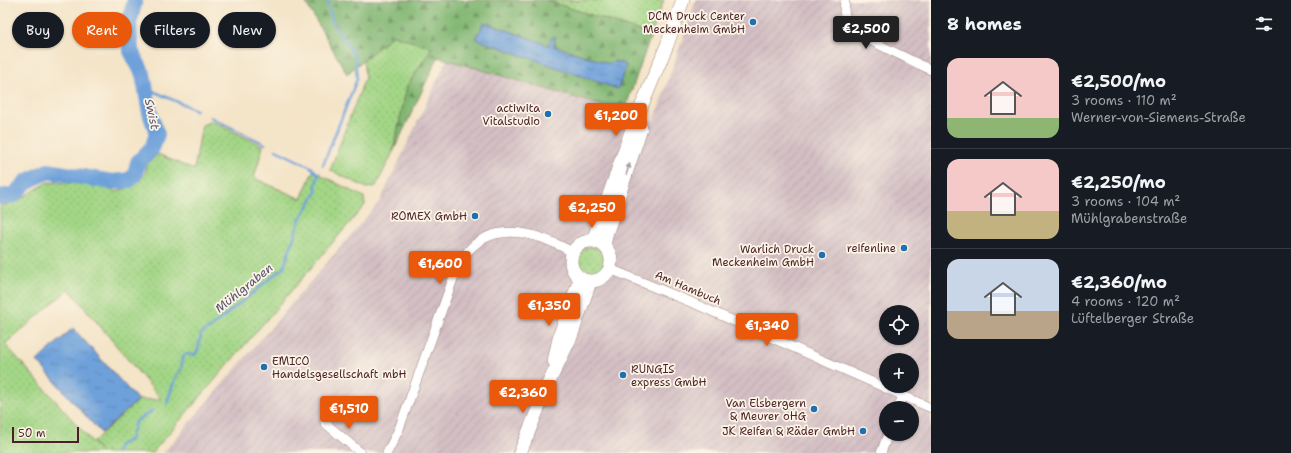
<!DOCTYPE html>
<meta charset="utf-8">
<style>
:root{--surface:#171b24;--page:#242831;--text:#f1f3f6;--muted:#9ea1a6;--line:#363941;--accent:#ea580c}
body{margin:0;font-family:"Shantell Sans",sans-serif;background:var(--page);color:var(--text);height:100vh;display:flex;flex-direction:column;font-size:15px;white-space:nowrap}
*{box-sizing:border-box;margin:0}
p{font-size:13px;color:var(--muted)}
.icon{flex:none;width:22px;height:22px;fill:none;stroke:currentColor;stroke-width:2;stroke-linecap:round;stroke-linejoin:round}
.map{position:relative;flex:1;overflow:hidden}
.sheet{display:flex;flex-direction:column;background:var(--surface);width:360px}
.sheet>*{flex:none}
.top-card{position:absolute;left:12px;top:12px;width:380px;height:36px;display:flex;gap:8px}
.fabs{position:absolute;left:879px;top:305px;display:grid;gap:8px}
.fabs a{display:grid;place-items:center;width:40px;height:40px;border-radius:50%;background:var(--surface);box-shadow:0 1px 3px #0004;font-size:20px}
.scale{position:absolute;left:12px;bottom:10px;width:67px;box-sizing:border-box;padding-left:4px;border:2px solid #4a1f2b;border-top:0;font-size:11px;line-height:14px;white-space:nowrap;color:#4a1f2b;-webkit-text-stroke:3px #fcf5e5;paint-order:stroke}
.price{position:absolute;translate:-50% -34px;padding:0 9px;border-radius:4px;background:var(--accent);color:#fff;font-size:13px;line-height:26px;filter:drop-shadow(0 1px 2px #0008)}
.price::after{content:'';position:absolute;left:50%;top:24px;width:12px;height:9px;margin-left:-6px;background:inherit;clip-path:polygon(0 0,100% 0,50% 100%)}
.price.on{background:#222;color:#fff}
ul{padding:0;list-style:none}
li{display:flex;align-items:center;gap:12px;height:100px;padding:0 16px}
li+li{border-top:1px solid var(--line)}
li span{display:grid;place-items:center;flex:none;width:112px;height:80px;border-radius:12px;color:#555}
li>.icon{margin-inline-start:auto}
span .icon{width:48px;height:48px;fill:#fffc;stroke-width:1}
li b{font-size:17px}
h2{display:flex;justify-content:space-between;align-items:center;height:48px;padding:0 16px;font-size:17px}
.tag{padding:0 14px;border-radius:18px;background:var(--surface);box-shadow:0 1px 3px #0004;font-size:14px;line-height:36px}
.tag.on{background:var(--accent);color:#fff}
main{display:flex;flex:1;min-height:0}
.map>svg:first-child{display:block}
.industrial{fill:url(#industrial-furrows);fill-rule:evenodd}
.grass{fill:url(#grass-dots);stroke:#767a58}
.forest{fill:url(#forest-firs);stroke:#666b4f;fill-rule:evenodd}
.water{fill:url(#water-ripples);stroke:#5c6082}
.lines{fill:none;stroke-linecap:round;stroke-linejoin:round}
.stream{stroke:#6ea1da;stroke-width:2.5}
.river{stroke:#6ea1da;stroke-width:16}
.minor-casing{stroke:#9f827a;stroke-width:10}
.secondary-casing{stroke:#9f827a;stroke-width:14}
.minor{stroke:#fff;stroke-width:9}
.secondary{stroke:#fff;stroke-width:13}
.oneway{fill:#ae9aa0}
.poi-dot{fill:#1f6fb2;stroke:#fcf5e5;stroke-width:1.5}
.labels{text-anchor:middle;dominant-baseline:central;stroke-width:3.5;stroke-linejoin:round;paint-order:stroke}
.poi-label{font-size:11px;fill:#4a1f2b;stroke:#fcf5e5;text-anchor:end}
.street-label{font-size:11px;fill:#4a1f2b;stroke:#fcf5e5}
.water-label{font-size:12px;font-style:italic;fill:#585371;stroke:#fcf5e5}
</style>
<main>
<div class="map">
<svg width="931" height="453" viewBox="0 0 931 453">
<defs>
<pattern id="industrial-furrows" width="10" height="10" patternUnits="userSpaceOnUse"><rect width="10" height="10" fill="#d2bec3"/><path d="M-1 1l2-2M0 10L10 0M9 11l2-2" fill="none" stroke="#b6a3a8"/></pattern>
<pattern id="grass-dots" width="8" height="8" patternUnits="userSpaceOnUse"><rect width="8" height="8" fill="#a3d686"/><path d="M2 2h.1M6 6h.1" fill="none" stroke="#8eb774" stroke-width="1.8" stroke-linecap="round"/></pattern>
<pattern id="forest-firs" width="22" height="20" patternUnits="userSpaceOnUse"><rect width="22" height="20" fill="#82b773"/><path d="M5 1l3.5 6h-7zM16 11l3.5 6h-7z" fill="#6c945f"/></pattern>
<pattern id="water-ripples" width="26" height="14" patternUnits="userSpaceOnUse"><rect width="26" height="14" fill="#6ea1da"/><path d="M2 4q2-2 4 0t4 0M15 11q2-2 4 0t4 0" fill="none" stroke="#5c83b1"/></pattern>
</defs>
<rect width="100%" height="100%" fill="#fcf5e5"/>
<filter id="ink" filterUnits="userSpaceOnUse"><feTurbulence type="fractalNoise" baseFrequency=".025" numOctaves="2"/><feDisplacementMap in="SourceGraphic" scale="8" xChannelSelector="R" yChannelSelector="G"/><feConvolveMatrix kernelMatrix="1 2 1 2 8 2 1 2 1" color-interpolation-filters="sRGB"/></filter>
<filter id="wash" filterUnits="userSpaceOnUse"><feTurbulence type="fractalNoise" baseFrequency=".012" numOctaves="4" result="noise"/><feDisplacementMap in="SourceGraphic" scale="16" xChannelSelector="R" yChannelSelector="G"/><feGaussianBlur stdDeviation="0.9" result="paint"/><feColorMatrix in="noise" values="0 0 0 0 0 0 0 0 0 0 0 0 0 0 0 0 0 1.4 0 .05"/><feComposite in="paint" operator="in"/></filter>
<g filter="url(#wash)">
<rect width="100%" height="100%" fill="#f4e4c8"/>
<path class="industrial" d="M696 0H931V453H163L380 201 447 60 654 121ZM886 312H912V338H886ZM886 360H912V386H886ZM886 408H912V434H886Z"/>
<path class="grass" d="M546 0H664L651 35Z
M393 35 432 47 407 86 393 152 376 186 367 188 330 170 365 78 363 60Z
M212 121 263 146 254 178 301 199 313 171 364 197 365 205 152 453H102L93 442 138 400 161 399 69 289 5 344 102 453H0V206L17 201 48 182 99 185 116 192 136 184 145 174 147 164 158 154 194 170 202 125Z
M577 261a14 14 0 1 1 28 0a14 14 0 1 1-28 0Z"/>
<path class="forest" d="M306 0H546L651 35 624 112 438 57 393 152 407 86 432 48 393 35 347 74 307 5ZM484 22 548 45 554 36 555 37 554 46 610 64 626 65 618 89 477 39Z"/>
<path class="water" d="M484 22 548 45 553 36H555L554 46 610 64 614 61 626 65 618 89 476 39Z
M73 328 138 400 101 433 37 361Z"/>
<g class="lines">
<path class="stream" d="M146 88 196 110
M210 117 265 144
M276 150 311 167 318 174
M323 165 357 79 355 56 333 23 327 0
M167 403 175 378 181 370 183 357 186 354 195 355 198 350 201 334 211 327 284 267 300 219 316 193V183L319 173
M116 453 119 445 130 440 135 422 152 411"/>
<path class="river" d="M0 197 14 195 26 182 48 171 112 182 130 180 135 174 138 162 152 148 157 134 150 113 143 74 131 51 129 23 135 0"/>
</g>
</g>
<g filter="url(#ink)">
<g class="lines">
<g class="minor-casing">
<path id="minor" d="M845 0 844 11 846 20 859 35 931 70
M610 269 693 303 931 408
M898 408 903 396
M325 423 361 453
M387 453 399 429 458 265C485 217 533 230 572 252
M881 453 888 434"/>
</g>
<g class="secondary-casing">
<path id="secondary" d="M571 261a20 20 0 1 1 40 0a20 20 0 1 1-40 0Z
M593 241 632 129 667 45 683 0
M604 246 606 235 641 128
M554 361 560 334 580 279
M520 453 548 384 571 337 590 282"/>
</g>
<use href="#minor" class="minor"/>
<use href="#secondary" class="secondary"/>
</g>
<defs><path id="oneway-solid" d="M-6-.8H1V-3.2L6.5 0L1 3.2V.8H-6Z"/></defs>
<use class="oneway" href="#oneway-solid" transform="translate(628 169) rotate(-72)"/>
</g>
<g class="poi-dot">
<circle cx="753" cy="22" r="4"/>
<circle cx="548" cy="114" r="4"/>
<circle cx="475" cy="216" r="4"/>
<circle cx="904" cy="248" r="4"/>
<circle cx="822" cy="255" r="4"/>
<circle cx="264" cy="367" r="4"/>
<circle cx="623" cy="375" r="4"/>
<circle cx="814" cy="409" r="4"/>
<circle cx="863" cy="431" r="4"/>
</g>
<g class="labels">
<g class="poi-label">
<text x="745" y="16">DCM Druck Center<tspan x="745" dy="13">Meckenheim GmbH</tspan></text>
<text x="540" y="108">actiwita<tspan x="540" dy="13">Vitalstudio</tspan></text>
<text x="467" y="216">ROMEX GmbH</text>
<text x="896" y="248">reifenline</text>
<text x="814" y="249">Warlich Druck<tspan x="814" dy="13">Meckenheim GmbH</tspan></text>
<text x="272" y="361" text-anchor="start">EMICO<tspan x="272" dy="13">Handelsgesellschaft mbH</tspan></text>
<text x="631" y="369" text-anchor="start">RUNGIS<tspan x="631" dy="13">express GmbH</tspan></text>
<text x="806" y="403">Van Elsbergern<tspan x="806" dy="13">&amp; Meurer oHG</tspan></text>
<text x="855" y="431">JK Reifen &amp; Räder GmbH</text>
</g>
<g class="street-label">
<text transform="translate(688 288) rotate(23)">Am Hambuch</text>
</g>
<g class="water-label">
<text transform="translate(152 114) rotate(78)">Swist</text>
<text transform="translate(244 288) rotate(-39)">Mühlgraben</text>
</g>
</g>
</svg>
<div class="fabs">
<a><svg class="icon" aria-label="locate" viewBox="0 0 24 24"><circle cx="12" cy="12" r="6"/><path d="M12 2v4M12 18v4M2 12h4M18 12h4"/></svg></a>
<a>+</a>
<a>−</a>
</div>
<div class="scale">50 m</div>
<b class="price on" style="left:866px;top:50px">€2,500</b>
<b class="price" style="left:616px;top:137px">€1,200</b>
<b class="price" style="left:592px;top:229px">€2,250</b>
<b class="price" style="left:440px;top:285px">€1,600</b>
<b class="price" style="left:549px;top:327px">€1,350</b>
<b class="price" style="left:767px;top:347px">€1,340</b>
<b class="price" style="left:523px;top:414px">€2,360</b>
<b class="price" style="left:349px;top:430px">€1,510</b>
<div class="top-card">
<a class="tag">Buy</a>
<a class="tag on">Rent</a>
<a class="tag">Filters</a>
<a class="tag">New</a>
</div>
</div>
<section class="sheet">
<h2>8 homes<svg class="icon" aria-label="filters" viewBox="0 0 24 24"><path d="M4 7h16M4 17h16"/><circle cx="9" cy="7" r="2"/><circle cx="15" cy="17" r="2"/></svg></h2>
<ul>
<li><span style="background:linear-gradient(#f6c9c9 75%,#8fb573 0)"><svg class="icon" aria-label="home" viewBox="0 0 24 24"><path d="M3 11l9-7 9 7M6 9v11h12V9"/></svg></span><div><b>€2,500/mo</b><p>3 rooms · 110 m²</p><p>Werner-von-Siemens-Straße</p></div></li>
<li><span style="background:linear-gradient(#f6c9c9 65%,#c2b280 0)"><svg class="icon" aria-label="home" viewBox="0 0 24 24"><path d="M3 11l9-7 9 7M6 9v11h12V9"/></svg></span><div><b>€2,250/mo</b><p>3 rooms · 104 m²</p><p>Mühlgrabenstraße</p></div></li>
<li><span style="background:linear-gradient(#c9d6e8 65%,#b9a48a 0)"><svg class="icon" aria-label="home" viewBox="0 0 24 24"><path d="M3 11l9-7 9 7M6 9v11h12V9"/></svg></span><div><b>€2,360/mo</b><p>4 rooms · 120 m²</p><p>Lüftelberger Straße</p></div></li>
</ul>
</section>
</main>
